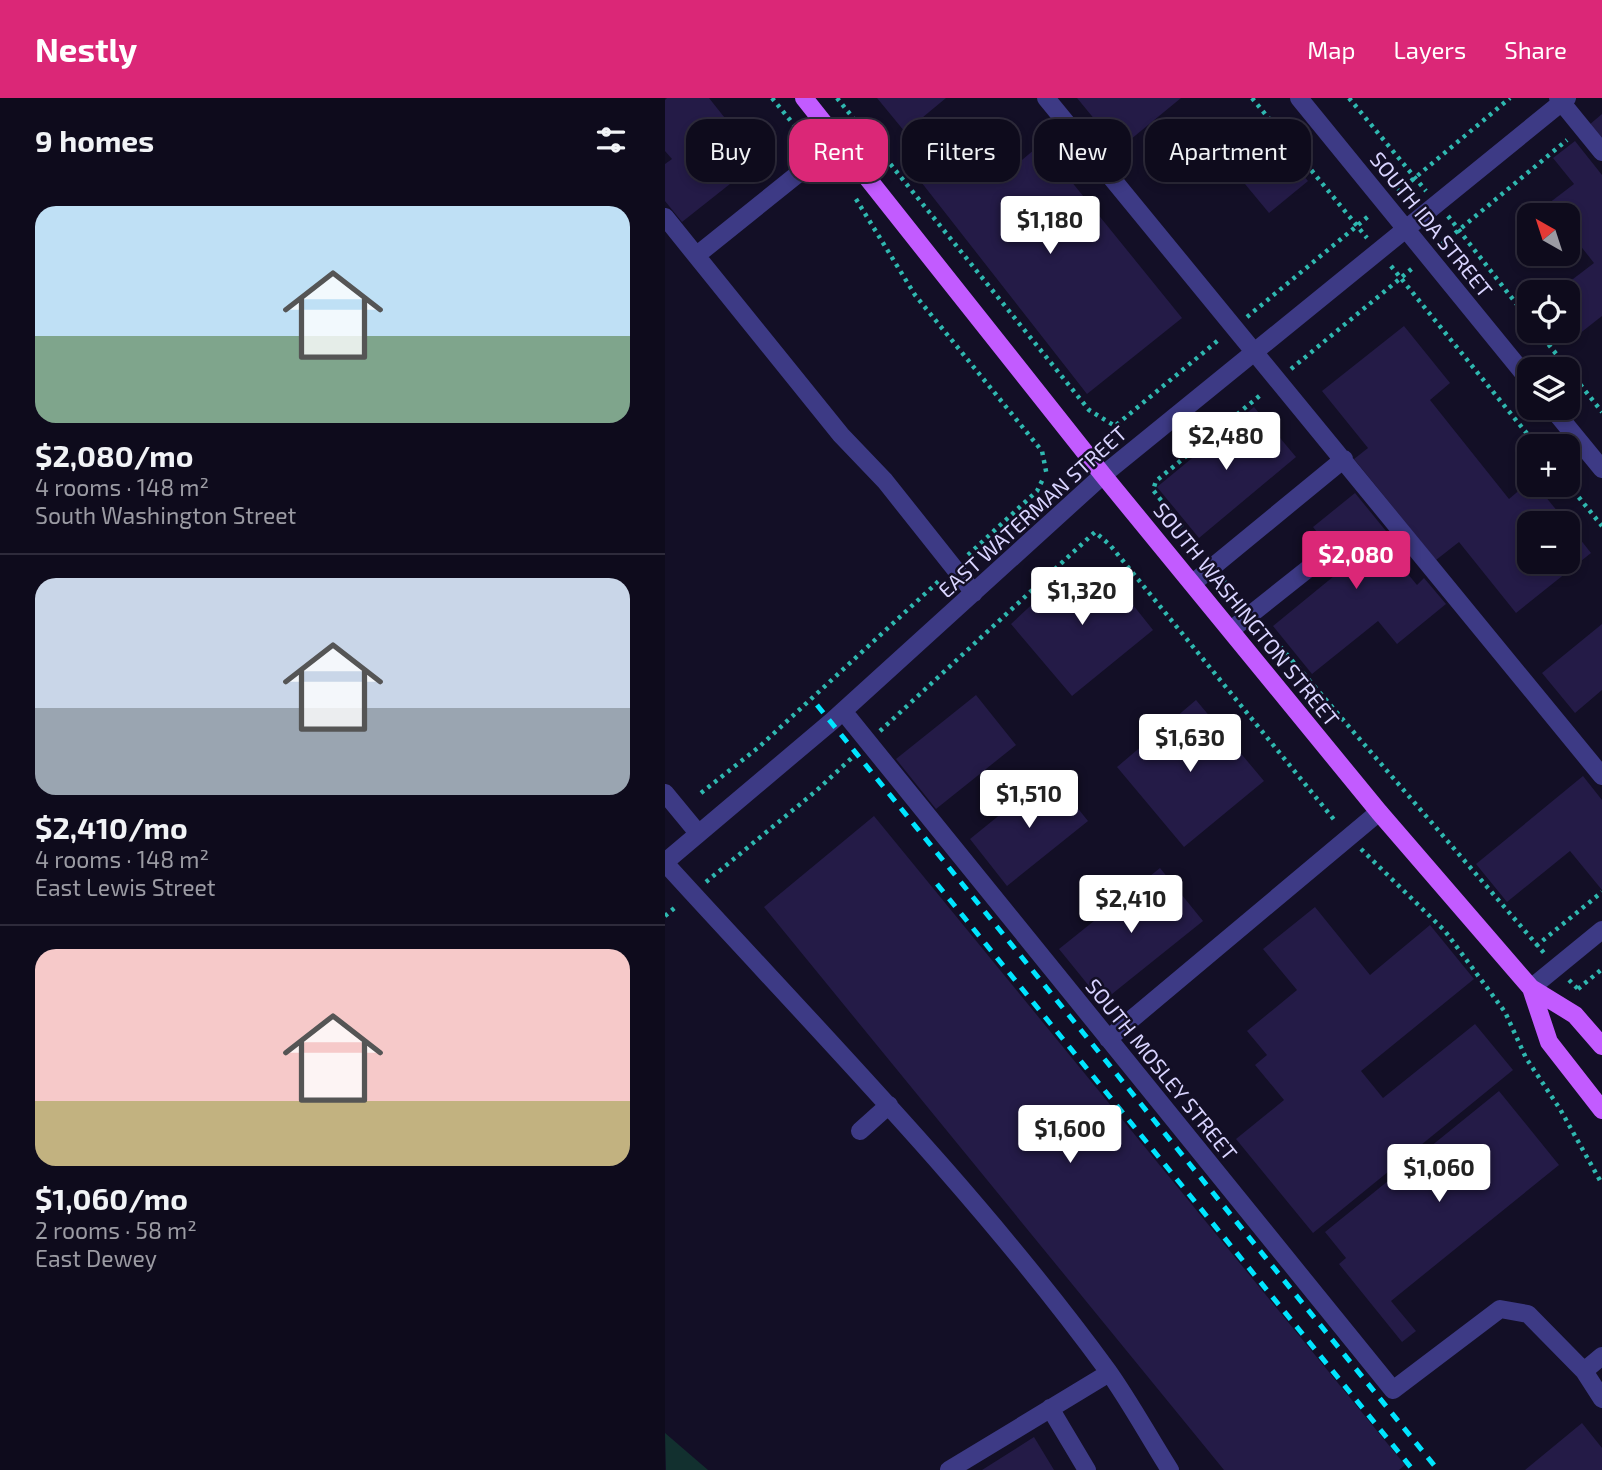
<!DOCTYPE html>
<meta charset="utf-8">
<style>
:root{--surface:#0e0b1c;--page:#171425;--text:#f1f3f6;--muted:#9b9ba3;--line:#2e2b3b;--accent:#db2777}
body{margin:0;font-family:"Exo 2",sans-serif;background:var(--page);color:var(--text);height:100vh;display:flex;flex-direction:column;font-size:26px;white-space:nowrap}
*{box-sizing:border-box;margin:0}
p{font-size:23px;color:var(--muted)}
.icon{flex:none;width:38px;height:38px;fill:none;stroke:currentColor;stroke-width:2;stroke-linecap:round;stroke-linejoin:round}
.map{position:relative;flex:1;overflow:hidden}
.details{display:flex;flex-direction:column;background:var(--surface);width:665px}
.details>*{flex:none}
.hud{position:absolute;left:21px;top:21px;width:665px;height:63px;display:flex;gap:14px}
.needle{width:46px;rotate:321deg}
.controls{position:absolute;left:852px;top:105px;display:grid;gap:14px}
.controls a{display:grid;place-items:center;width:63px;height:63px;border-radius:14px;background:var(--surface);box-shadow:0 4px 10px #0003,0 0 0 2px var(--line);font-size:35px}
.price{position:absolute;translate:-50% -60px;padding:0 16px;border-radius:7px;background:#fff;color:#222;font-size:23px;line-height:46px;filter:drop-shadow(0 2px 4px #0008)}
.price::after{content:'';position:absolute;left:50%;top:42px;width:21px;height:16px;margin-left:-10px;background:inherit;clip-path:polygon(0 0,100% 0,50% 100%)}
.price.on{background:var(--accent);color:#fff}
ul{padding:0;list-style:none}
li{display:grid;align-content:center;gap:14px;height:371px;padding:0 35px}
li+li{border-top:2px solid var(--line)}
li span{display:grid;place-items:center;height:217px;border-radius:21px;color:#555}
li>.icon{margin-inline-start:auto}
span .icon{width:126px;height:126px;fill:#fffc;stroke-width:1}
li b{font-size:30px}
h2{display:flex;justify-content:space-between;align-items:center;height:84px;padding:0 35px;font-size:30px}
.tag{padding:0 24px;border-radius:21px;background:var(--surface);box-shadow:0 4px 10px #0003,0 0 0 2px var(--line);font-size:24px;line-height:63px}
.tag.on{background:var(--accent);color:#fff}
header{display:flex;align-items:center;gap:42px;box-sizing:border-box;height:98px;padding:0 35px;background:var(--accent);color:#fff}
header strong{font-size:33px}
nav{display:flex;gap:38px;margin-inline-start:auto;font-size:24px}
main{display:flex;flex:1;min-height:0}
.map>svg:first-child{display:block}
.green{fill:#12302f}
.building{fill:#241b47}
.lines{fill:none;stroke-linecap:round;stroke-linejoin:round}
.path{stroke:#2fb8b0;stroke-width:4.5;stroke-dasharray:3.5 5;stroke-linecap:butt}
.minor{stroke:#3d3a85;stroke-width:18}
.major{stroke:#c25bff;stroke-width:18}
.rail{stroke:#00e5ff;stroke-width:5;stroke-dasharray:10 9;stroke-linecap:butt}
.labels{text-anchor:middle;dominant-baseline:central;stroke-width:5;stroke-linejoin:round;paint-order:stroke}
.street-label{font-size:21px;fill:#d9d4ff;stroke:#130f26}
</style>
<header>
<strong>Nestly</strong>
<nav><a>Map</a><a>Layers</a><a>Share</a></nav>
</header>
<main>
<section class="details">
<h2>9 homes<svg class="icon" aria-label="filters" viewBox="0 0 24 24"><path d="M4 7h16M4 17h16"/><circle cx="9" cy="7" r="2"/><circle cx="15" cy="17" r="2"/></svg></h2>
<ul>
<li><span style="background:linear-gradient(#bfe0f5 60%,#7fa58c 0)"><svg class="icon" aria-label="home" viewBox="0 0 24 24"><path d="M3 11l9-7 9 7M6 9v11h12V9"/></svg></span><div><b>$2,080/mo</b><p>4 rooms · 148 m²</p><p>South Washington Street</p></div></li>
<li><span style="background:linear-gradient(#c9d6e8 60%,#9aa5b1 0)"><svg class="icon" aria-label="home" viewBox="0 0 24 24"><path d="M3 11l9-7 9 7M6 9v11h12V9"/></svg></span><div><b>$2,410/mo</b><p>4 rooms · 148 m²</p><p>East Lewis Street</p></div></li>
<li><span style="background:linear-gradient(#f6c9c9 70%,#c2b280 0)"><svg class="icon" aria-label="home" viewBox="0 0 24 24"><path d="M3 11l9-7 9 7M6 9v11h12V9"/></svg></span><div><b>$1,060/mo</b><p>2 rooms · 58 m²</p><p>East Dewey</p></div></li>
</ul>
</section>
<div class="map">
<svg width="937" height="1372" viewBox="0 0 937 1372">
<rect width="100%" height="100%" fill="#130f26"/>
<path class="green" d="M0 1335 43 1372H1Z"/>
<path class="building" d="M2 0H44L94 63 17 124 0 103V66L7 61 0 53V2Z
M212 0H281L240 34Z
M412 0H516L454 51Z
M937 16V43L924 27Z
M314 35 333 38 330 76 339 77 376 46 517 220 422 296 235 57 262 36 296 76 308 71Z
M910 43 937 77V218L909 240 903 233V194H891L929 165 903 132V117H873L871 115 909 86 888 60Z
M619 54 643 83 604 115 580 86Z
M739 228 785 285 765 302 844 401 864 384V387H871L902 425H864V464H903V426L926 455 851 515 794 444 771 462 689 361 703 350 657 293Z
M589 309 631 359 534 440 492 389Z
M690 395 721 433 713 440 752 487 759 480 781 506 732 546 713 523 647 576 608 528 680 469 648 429Z
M405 471 441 473 488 532 407 598 346 526Z
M937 526V592L910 615 877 575Z
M311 597 351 647 271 711 231 661Z
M531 602 599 683 519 749 452 669Z
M385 676 423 723 342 788 305 741Z
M918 678 937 702V792L905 753 842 804 811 766Z
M209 718 740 1367 734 1372H559L99 809Z
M495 770 538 823 437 904 394 851Z
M650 809 705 877 765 827 809 881 696 973 718 1000 810 926 848 972 648 1135 571 1041 619 1002 590 967 602 957 582 933 632 892 598 851Z
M834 993 894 1067 726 1203 751 1233 737 1244 674 1166 681 1160 660 1134Z
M917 1325 937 1350V1372H860Z
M369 1339 389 1372H317Z"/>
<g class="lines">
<path class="path" d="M107 0 143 44
M172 0 424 312 450 328 556 240
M587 0 702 140
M684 0 761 93
M733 94 845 0
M191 101 250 197 377 353 382 378
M783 118 864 222
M777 146 902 42
M726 168 872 348
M582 219 705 117
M873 233 937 314
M626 271 749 169
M903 386 937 428
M538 456 488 392 491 383 598 295
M303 457 372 393 378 381
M558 482 575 502
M599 530 879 855
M215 633 430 434 445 447 671 724
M36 695 94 649 276 481
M696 751 780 833 840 914 861 960 895 1011 937 1086
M41 784 151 693 191 656
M0 818 13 807
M871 848 937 794
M904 882 913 891
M913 891 937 871"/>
<path class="minor" d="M381 0 937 678
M634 0 864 282
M893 0 937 54
M0 119 176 337 220 383 309 495
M32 157 174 43
M887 310 937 371
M528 485 679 361
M566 532 658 459
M178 613 728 1292 835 1211 863 1216 919 1273 937 1301
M0 695 33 735
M0 764 166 624 438 377 902 0
M0 765C151 931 310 1091 443 1273 465 1304 484 1339 505 1372
M866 890 937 832
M443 941 714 714
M195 1033 224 1007
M919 1273 937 1258
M385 1310 422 1372
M284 1372 444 1275"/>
<path class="major" d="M139 0 438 377 714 714 866 890 910 917 937 948
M866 890 884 944 937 1012"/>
<path class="rail" d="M152 607 773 1372
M272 786 748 1372"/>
</g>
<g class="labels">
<g class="street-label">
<text transform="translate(767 126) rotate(51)">SOUTH IDA STREET</text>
<text transform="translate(367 413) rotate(-42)">EAST WATERMAN STREET</text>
<text transform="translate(582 516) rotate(51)">SOUTH WASHINGTON STREET</text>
<text transform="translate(497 971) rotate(51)">SOUTH MOSLEY STREET</text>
</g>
</g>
</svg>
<div class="controls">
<a><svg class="needle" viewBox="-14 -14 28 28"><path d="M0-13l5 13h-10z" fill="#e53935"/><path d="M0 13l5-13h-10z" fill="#9b9ba3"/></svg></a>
<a><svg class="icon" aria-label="locate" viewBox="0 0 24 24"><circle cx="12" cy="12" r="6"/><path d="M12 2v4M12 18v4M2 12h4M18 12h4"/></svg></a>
<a><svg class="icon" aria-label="layers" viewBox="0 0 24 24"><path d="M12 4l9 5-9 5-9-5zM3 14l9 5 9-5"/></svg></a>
<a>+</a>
<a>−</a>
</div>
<b class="price" style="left:385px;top:158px">$1,180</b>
<b class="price" style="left:561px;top:374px">$2,480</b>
<b class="price on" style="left:691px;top:493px">$2,080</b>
<b class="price" style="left:417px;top:529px">$1,320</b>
<b class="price" style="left:525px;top:676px">$1,630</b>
<b class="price" style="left:364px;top:732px">$1,510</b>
<b class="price" style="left:466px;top:837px">$2,410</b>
<b class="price" style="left:405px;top:1067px">$1,600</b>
<b class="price" style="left:774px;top:1106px">$1,060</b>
<div class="hud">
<a class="tag">Buy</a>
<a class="tag on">Rent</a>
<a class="tag">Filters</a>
<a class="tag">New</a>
<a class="tag">Apartment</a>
</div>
</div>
</main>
